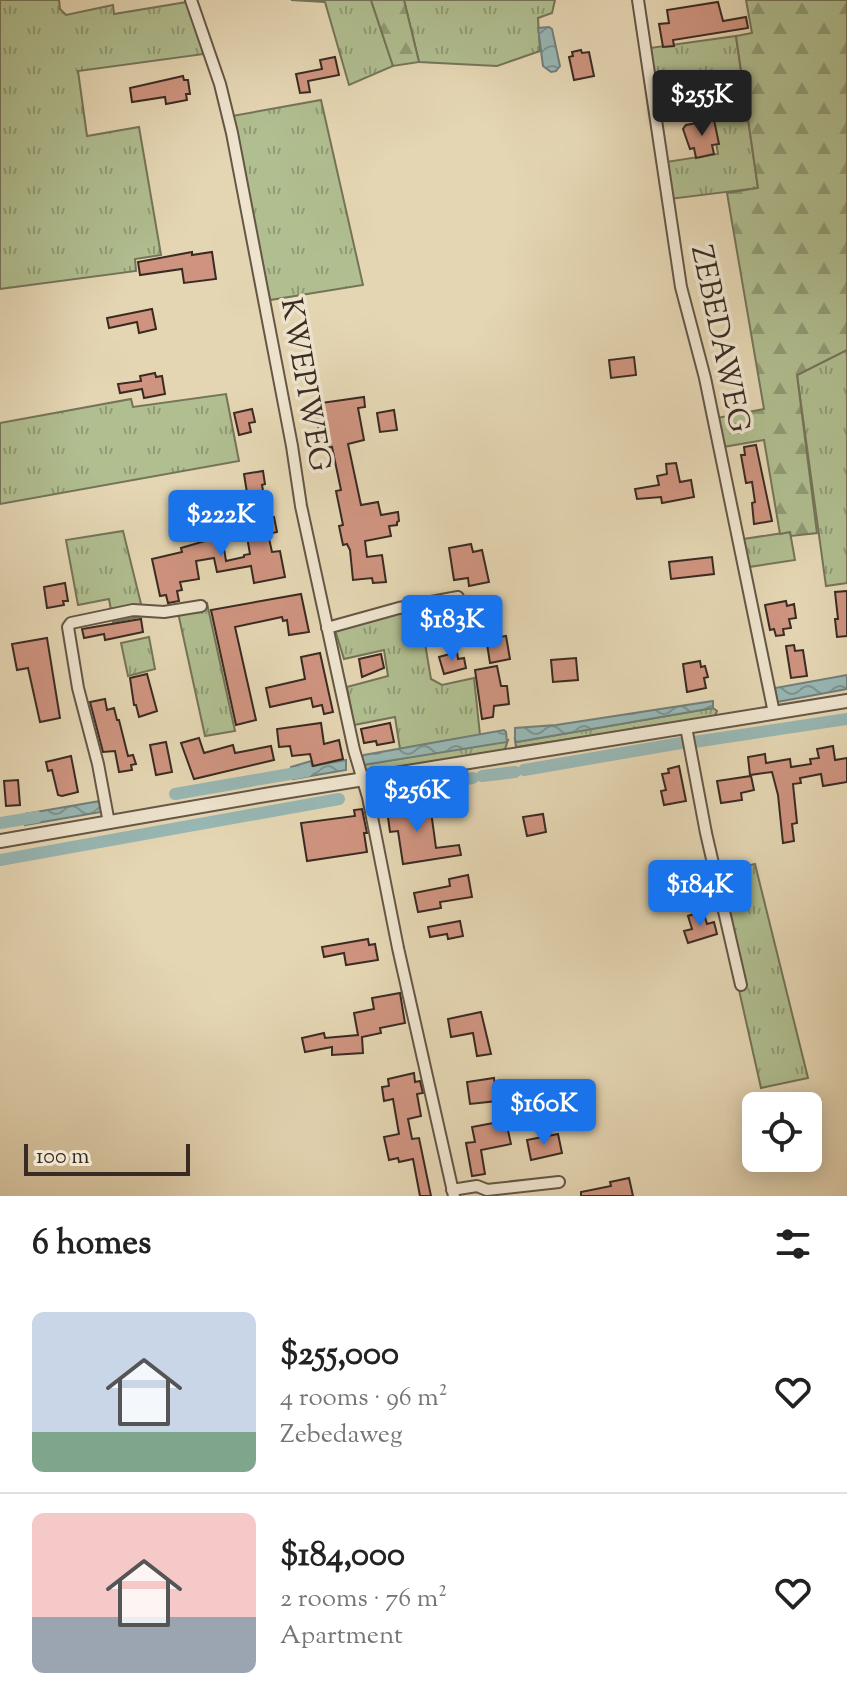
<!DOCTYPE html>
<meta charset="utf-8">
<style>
:root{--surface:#fff;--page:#f6f6f6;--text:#222;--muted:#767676;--line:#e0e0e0;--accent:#1a73e8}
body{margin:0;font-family:"Sorts Mill Goudy",serif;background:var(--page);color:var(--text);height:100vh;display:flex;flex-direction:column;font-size:30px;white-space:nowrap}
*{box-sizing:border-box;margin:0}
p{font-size:26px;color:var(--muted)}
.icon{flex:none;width:44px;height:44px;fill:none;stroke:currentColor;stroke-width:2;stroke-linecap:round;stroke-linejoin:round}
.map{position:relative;height:1196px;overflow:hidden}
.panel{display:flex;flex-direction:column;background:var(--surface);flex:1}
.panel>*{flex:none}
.buttons{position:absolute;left:742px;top:1092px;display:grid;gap:16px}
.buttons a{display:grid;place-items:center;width:80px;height:80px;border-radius:12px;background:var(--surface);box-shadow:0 4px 20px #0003;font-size:40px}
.scale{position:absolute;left:24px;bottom:20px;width:166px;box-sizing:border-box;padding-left:8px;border:4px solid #3a2b22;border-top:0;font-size:22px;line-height:28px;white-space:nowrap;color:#3a2b22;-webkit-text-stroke:6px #eee4ce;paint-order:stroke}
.price{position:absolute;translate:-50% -68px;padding:0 18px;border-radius:8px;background:var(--accent);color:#fff;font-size:26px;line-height:52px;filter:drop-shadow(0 2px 4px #0008)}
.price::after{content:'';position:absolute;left:50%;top:48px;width:24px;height:18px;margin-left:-12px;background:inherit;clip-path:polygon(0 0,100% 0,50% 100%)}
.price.active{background:#222;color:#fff}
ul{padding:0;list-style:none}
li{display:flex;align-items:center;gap:24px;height:200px;padding:0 32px}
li+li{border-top:2px solid var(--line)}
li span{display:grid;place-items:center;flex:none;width:224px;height:160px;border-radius:12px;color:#555}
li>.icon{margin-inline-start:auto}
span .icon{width:96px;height:96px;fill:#fffc;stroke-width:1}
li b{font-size:34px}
h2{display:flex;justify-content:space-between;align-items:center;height:96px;padding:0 32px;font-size:34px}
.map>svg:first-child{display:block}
.grass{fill:url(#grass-tufts);stroke:#757459;stroke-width:2}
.forest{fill:url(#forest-firs);stroke:#757459;stroke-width:2}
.water{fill:url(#water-waves);stroke:#727f7a;stroke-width:2}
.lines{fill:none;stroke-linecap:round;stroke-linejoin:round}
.canal{stroke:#98b7b4;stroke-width:12}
.building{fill:#cf9480;stroke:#3a2b22;stroke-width:2}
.minor-casing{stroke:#655646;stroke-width:14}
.tertiary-casing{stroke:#655646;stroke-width:16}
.minor{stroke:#eee4ce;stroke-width:10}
.tertiary{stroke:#eee4ce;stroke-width:12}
.labels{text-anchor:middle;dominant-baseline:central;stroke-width:7;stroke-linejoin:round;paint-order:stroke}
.street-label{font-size:30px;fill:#3a2b22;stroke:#eee4ce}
</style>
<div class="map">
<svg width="847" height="1196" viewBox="0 0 847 1196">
<defs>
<pattern id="grass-tufts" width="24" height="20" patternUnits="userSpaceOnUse" patternTransform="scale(2)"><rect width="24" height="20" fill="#b0be90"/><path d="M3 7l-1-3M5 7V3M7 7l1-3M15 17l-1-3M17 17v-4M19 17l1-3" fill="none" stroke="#909b75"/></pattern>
<pattern id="forest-firs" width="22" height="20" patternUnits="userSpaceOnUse" patternTransform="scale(2)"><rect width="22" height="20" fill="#b0be90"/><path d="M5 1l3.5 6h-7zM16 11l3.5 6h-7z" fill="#909b75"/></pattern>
<pattern id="water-waves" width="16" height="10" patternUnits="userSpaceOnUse" patternTransform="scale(2)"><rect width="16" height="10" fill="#98b7b4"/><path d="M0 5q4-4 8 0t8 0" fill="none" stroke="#7d9592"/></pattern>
</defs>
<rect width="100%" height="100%" fill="#e5d6b3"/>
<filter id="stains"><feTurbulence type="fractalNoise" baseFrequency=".0025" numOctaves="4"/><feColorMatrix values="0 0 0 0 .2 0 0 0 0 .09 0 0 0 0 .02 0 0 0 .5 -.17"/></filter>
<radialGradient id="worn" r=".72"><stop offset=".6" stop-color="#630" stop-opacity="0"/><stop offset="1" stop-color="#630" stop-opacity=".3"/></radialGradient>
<path class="grass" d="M0 0H59L60 9 66 15 113 5 114 14 187 2 204 54 78 71 87 136 139 127 161 255 135 259 136 271 0 289Z
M291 0H371L393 66 349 85 325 2Z
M404 0H555L552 13 538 18 540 51 497 66 419 62Z
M736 36 758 188 670 199 666 162 718 154 711 113 660 121 650 48Z
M321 100 363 285 270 300 232 116Z
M847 350V583L826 586 797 375Z
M226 394 239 461 0 504V423L131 399 133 407Z
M123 531 144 616 113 622 109 599 78 605 66 540Z
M790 532 795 560 749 567 743 539Z
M207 603 235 731 205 736 177 608Z
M419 608 431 679 442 685 474 678 480 735 400 749 395 717 354 725 347 687 388 676 384 650 344 659 335 630Z
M149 637 155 669 128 676 121 643Z
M713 708 717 711 714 718 516 747 515 740 517 742Z
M508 740 504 752 373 772 364 769 363 765Z
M755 864 808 1078 761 1088 713 874Z"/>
<path class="forest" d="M371 0H404L419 62 393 66Z
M746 0H847V350L797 375 817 533 791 536 790 532 780 534 764 440 723 447 717 418 764 409 727 193 758 188 736 36 752 33Z"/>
<path class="water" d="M549 27 552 29 560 66 556 71 551 72 543 66 538 28Z
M847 675V689L777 702 775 688Z
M713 701V708L517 742 515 740V728L556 725Z
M504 730 506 732 507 742 363 765 362 757 364 755Z
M346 760V770L293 779 291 767 311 761 312 766Z
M100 801 101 812 25 825 24 814Z"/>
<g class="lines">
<path class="canal" d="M694 742 847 719
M524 770 681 743
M482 776 515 772
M423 785 473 778
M175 794 307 771
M0 823 37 817
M0 860 339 799"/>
</g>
<path class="building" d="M718 2 723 21 746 17 748 28 673 40 674 46 663 47 659 24 669 23 667 10Z
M581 50 582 53 589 52 594 76 574 80 569 57 573 56 572 52Z
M335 57 339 75 308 81 310 92 300 93 296 74 322 69 320 60Z
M183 76 184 80H188L190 94H186L187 100 166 104 165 97 132 102 130 88Z
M714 120 719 144 712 145 714 154 696 158 694 148 690 149 683 129 686 125Z
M192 252V255L212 252 216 279 184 283 182 269 140 275 138 262Z
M152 309 156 329 139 333 137 322 109 328 107 318Z
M634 357 636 375 611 378 609 360Z
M155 373 156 377 162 376 165 394 144 398 142 389 120 393 118 384 141 381 140 376Z
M364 397 365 407 358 408 364 440 348 444 361 505 378 502 381 515 398 512 399 521 397 522V525L389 526 391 536 365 541 367 557 382 555 386 582 373 583 372 578 353 580 350 550 347 544 343 545 339 526 343 525 336 491 341 490 332 447 317 450 313 432 319 431 314 404Z
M252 409 255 422 249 423 251 432 239 435 234 413Z
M394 410 397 430 380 432 377 413Z
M756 445 772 521 754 524 752 503 755 502 752 482 746 483 741 455H745L744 447Z
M676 463 680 482 691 480 694 497 662 503 661 497 637 499 635 489 659 485 657 476 667 474 666 464Z
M263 471 265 484 262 485 263 491 247 493 244 474Z
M274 517 277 532 268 534 272 552 280 551 285 577 254 583 251 566 217 572 214 558 196 561 199 579 180 582 182 590 177 591 179 601 168 603 166 595 160 596 152 559 182 552 181 548 222 536 226 561 244 557V555L250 554 246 531 225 536 222 527Z
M471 544 473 552 482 550 489 582 469 586 468 578 454 580 449 548Z
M712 557 714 574 671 579 669 562Z
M65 583 68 601H63L64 605 47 608 44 587Z
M847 591V636L837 637 835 619H838L835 592Z
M301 594 309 632 289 635 287 620 283 621 282 617 235 627 256 720 236 725 211 610Z
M786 601 787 606 794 604 796 618 789 619 791 628 783 629 784 635 776 636 774 629 770 630 765 605Z
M141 619 143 632 105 640 104 634 84 638 82 629Z
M506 636 510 659 490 663 487 644 494 642 493 638Z
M47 638 60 718 40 722 28 668 17 670 12 644Z
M794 645 795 651 803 650 807 676 791 678 786 646Z
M457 652 458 659 464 658 466 668 444 674 439 657Z
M320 653 333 712 324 714 322 705 313 707 311 698 270 707 266 688 305 679 301 657Z
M381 654 384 668 362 677 359 659Z
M576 658 578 680 553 682 551 660Z
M700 661 701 667 705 666 708 677 704 678 706 688 687 692 683 664Z
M497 666 501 686H507L509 704 494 706 493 717 482 719 475 670Z
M147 674 157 711 139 717 136 705H134L130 678Z
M105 699 107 710 114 708 117 720H119L128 756 133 755 136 764 131 765 132 770 119 772 115 751 103 752 90 702Z
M321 723 324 744 339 740 343 759 313 766 310 754 292 756 290 746 279 747 277 729Z
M390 723 394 742 377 745 376 741 364 743 361 729Z
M199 738 204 753 233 745 235 753 271 746 274 760 194 779 181 743Z
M166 742 172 772 156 775 150 745Z
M833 746 835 760 847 758V782L823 786 821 774 800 778 801 783 793 784 797 823 792 824 794 841 783 843 778 795 772 772 750 775 748 757 765 754 766 763 790 759 791 767 811 764 810 759 819 758 817 749Z
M71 756 78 792 62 796 58 795 52 770 48 771 46 762Z
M679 766 686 801 664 805 661 791 666 790 662 774 669 773 668 769Z
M751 776 754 790 741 793 742 800 721 803 717 781Z
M18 780 20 805 6 806 4 781Z
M397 801 398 808 430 804 436 848 459 845 461 855 403 864 398 831 390 832 386 803Z
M362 809 367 833H364L367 852 307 861 301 823 355 816 354 810Z
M543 814 546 832 527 836 523 817Z
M468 875 472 897 440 902 441 908 418 912 414 893 450 886 449 879Z
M703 911 707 924 714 922 717 934 688 943 684 931 692 929 688 916Z
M460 921 463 936 448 939 447 934 430 937 428 927Z
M368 939 369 945 375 944 378 960 346 965 344 953 324 957 322 947Z
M400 993 405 1023 380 1028 381 1033 362 1037 363 1053 332 1055V1047L305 1052 302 1038 324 1033 325 1038 358 1035 354 1013 374 1009 372 998Z
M481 1012 491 1054 477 1056 473 1033 451 1037 448 1019Z
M414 1073 415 1082 420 1081 423 1093 417 1094 421 1116 408 1119 412 1139 419 1138 431 1196H420L413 1159 399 1162 398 1158 389 1160 384 1137 399 1134 393 1099 384 1101 382 1087 389 1086 388 1079Z
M494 1078 497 1101 470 1104 467 1082Z
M499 1122 500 1127 507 1126 511 1144 481 1150 485 1174 472 1176 466 1143 475 1142 472 1127Z
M558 1134 562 1153 531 1160 527 1140Z
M629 1178 633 1196H581V1192L611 1186 610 1182Z"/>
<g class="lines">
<g class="minor-casing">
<path id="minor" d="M191 0 220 84 232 133 292 446 301 506 354 750 368 797 398 948 454 1196
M638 0 681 287 705 378 774 713
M327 628 399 608 458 597
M686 727 706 833 741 985
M109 823 98 764 78 688 68 627 71 623 133 610 164 612 201 606
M452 1190 477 1186 487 1190 559 1182"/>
</g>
<g class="tertiary-casing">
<path id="tertiary" d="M0 841 271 794 847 701"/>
</g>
<use href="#minor" class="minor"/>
<use href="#tertiary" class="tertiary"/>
</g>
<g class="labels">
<g class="street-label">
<text transform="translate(719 339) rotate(78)">ZEBEDAWEG</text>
<text transform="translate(304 385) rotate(80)">KWEPIWEG</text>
</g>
</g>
<rect width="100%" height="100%" filter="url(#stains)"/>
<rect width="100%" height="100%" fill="url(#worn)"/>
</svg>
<div class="buttons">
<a><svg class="icon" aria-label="locate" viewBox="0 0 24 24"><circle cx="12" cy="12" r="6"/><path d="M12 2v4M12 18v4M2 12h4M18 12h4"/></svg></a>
</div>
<div class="scale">100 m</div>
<b class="price active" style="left:702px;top:138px">$255K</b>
<b class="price" style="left:221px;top:558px">$222K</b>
<b class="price" style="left:452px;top:663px">$183K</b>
<b class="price" style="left:417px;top:834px">$256K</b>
<b class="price" style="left:700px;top:928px">$184K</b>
<b class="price" style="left:544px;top:1147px">$160K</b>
</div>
<section class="panel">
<h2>6 homes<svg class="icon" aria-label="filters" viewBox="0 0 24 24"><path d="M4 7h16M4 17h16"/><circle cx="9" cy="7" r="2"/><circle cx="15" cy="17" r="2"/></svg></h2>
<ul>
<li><span style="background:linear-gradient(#c9d6e8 75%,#7fa58c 0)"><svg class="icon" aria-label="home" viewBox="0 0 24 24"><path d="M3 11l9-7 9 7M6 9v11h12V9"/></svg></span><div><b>$255,000</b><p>4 rooms · 96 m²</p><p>Zebedaweg</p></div><svg class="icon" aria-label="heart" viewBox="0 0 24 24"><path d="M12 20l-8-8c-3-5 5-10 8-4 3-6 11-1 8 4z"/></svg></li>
<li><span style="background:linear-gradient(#f6c9c9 65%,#9aa5b1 0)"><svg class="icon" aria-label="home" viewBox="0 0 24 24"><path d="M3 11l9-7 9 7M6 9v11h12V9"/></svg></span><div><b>$184,000</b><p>2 rooms · 76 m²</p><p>Apartment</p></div><svg class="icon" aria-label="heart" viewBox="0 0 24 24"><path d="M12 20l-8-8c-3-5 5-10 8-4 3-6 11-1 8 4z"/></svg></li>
</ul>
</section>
